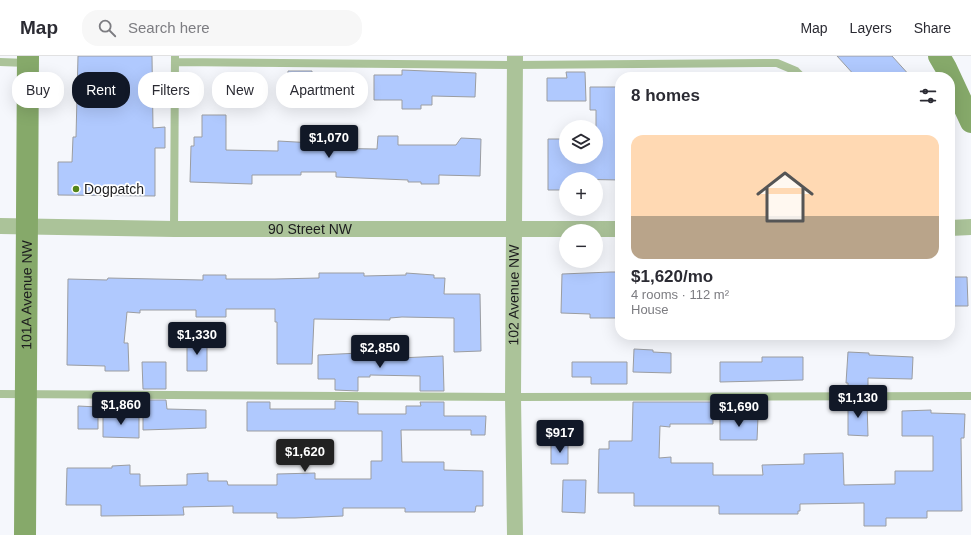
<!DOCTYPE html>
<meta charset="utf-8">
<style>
:root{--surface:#fff;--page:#f7f7f7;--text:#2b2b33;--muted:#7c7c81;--line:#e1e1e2;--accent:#111827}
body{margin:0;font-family:Helvetica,sans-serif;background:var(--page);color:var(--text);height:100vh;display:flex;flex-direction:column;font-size:15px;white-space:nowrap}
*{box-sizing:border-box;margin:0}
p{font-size:13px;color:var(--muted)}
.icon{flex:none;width:22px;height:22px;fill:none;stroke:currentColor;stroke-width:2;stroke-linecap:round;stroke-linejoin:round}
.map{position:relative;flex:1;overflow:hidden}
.drawer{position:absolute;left:615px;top:16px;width:340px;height:268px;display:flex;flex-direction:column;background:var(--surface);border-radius:16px;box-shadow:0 4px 16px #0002}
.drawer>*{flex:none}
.hud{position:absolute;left:12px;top:16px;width:380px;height:36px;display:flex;gap:8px}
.tools{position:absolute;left:559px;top:64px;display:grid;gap:8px}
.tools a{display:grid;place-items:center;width:44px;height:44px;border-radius:50%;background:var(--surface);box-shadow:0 4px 16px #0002;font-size:20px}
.price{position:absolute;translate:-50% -34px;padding:0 9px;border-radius:4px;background:var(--accent);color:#fff;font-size:13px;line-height:26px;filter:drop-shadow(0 1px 2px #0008)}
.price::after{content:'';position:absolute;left:50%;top:24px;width:12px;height:9px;margin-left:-6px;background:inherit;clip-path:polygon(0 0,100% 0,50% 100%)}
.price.current{background:#222;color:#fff}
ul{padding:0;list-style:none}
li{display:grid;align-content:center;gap:8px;height:212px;padding:0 16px}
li+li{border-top:1px solid var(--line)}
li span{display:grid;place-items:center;height:124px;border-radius:12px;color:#555}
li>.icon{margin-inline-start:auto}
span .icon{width:72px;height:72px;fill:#fffc;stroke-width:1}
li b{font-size:17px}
h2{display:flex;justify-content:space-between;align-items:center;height:48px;padding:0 16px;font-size:17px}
.chip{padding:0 14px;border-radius:16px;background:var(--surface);box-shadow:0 4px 16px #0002;font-size:14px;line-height:36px}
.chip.current{background:var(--accent);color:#fff}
header{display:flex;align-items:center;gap:24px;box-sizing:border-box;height:56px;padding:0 20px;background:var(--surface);border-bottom:1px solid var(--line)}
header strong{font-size:19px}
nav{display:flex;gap:22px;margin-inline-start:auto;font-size:14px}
.search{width:280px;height:36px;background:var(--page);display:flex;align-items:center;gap:10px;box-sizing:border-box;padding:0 14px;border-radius:16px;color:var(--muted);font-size:15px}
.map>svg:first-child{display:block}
.building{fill:#b0c9fe;stroke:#9b9da1}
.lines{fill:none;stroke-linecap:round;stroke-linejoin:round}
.lane{stroke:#abc399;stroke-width:8}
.street{stroke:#abc399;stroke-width:16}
.secondary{stroke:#86a96a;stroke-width:22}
.poi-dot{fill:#548519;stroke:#fff;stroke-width:1.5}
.labels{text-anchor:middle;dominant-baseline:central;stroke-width:3.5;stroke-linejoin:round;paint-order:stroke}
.poi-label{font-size:14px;fill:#1c1c1e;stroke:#fff;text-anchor:start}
.street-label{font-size:14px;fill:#1c1c1e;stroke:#fff}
</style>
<header>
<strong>Map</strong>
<div class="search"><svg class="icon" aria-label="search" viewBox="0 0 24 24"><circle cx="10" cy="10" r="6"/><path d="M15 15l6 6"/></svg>Search here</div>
<nav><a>Map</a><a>Layers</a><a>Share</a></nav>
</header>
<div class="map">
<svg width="971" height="479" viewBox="0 0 971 479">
<rect width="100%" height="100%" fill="#f5f7fc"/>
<path class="building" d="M78 0H152L153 72 165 71V92H155V140L58 139V106H72L73 81H76Z
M837 0H892L911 21H856Z
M402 14 476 17 475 41 432 40V49H421V53H402V44H374V19H402Z
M288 15H312V38L288 39Z
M566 16H585L586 45H547V22H567Z
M228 28 250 29V48L228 47Z
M590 31H620V124L566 123V134H548V83H566V101H596V54H590Z
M202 59H226V94L278 95V85L314 87V92L377 93 378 80H398V89H456L461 82 481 83 480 120 439 119V128H421V126H408V124L336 121V116H301V119H252V128L190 126 191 90H194V81H202Z
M611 216H620V262H590V258L561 257 562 218Z
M319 217H364V220L406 219V217L434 219V222H445L444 238H480L481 295 454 296V262L402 261 390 262V264L314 263 312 308H277V266H275V253H226V261H196V254H140V257L127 256 124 287H128L129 315H105V310L67 309 68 223 107 224 108 222 203 224V219H226V223H275L319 222Z
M950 221H967L968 250H950Z
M187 285H207V315H187Z
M634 293 653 294V296L671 297V317L633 316Z
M381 296 399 297V302L443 300 444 335H420V320L370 319V321H358V335L335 334V323H318V299Z
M848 296 869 297V299L913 301 912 323 868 322V335H848V327H846Z
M762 301H803V324L720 326V306H762Z
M142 306H166V333H143Z
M572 306H627V328H591V321H572Z
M143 344H166L167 353 206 354V372L143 374Z
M335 345 358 346V358H406V350H421L420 346H444V360H486L485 379H471V374H401L402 406H444V414L483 415V450H476L475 456H405V452H343V460L295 462H277V457H233V450L183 451 184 459 101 460V449H66L67 412H112V410L130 409V418H140V430L187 429V418L208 417V425H227L228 429H277V418L315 417V423H371V405H382V375H247V346H270V353H335Z
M633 346H713V368H670V371L660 370 659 402 671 401V407H713V419H763L762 409 804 408V398L843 397 844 429 895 428V415H933V380H902V355L931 354V357L965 358 964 382H961L962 455H927V462H886V470H864V447L800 448V455H798V458H719V450H634V437H598L599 393H609V385H632Z
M848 346H867L868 380 848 379Z
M78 350 98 351V373H78Z
M103 359 139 360V382L103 381Z
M720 361H758L757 384H720Z
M551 387H568V408H551Z
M563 424H586L585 457 562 456Z"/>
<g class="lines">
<path class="lane" d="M0 6 27 7
M175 6 515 9 777 7 796 15 802 21
M174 173 175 0
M0 338 513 341 971 340"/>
<g class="street">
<path id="s1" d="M0 170 174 173H620"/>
<path d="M950 172 971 171"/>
<path id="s2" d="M515 479 513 341 515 0"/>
</g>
<g class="secondary">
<path d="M939 0 946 12 971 66"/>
<path id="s3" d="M25 479 28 0"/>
</g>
</g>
<circle class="poi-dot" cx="76" cy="133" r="4"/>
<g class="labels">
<g class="poi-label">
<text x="84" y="133">Dogpatch</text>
</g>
<g class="street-label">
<text stroke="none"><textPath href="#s1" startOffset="310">90 Street NW</textPath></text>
<text stroke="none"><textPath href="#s3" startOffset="240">101A Avenue NW</textPath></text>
<text stroke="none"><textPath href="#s2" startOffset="240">102 Avenue NW</textPath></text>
</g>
</g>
</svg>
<div class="tools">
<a><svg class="icon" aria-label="layers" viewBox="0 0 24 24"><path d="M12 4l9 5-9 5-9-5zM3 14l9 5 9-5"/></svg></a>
<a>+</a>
<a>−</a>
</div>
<b class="price" style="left:329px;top:103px">$1,070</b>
<b class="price" style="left:197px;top:300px">$1,330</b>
<b class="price" style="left:380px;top:313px">$2,850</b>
<b class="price" style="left:858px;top:363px">$1,130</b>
<b class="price" style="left:121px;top:370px">$1,860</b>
<b class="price" style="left:739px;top:372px">$1,690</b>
<b class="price" style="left:560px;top:398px">$917</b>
<b class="price current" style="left:305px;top:417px">$1,620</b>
<div class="hud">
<a class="chip">Buy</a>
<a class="chip current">Rent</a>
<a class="chip">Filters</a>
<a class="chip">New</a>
<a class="chip">Apartment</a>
</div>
<section class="drawer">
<h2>8 homes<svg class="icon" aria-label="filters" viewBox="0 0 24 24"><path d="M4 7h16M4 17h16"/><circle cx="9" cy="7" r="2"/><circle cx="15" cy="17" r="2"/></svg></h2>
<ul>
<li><span style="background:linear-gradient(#ffd9b3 65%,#b9a48a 0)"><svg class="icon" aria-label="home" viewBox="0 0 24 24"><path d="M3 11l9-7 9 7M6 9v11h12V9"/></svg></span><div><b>$1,620/mo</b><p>4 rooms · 112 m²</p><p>House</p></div></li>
</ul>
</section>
</div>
